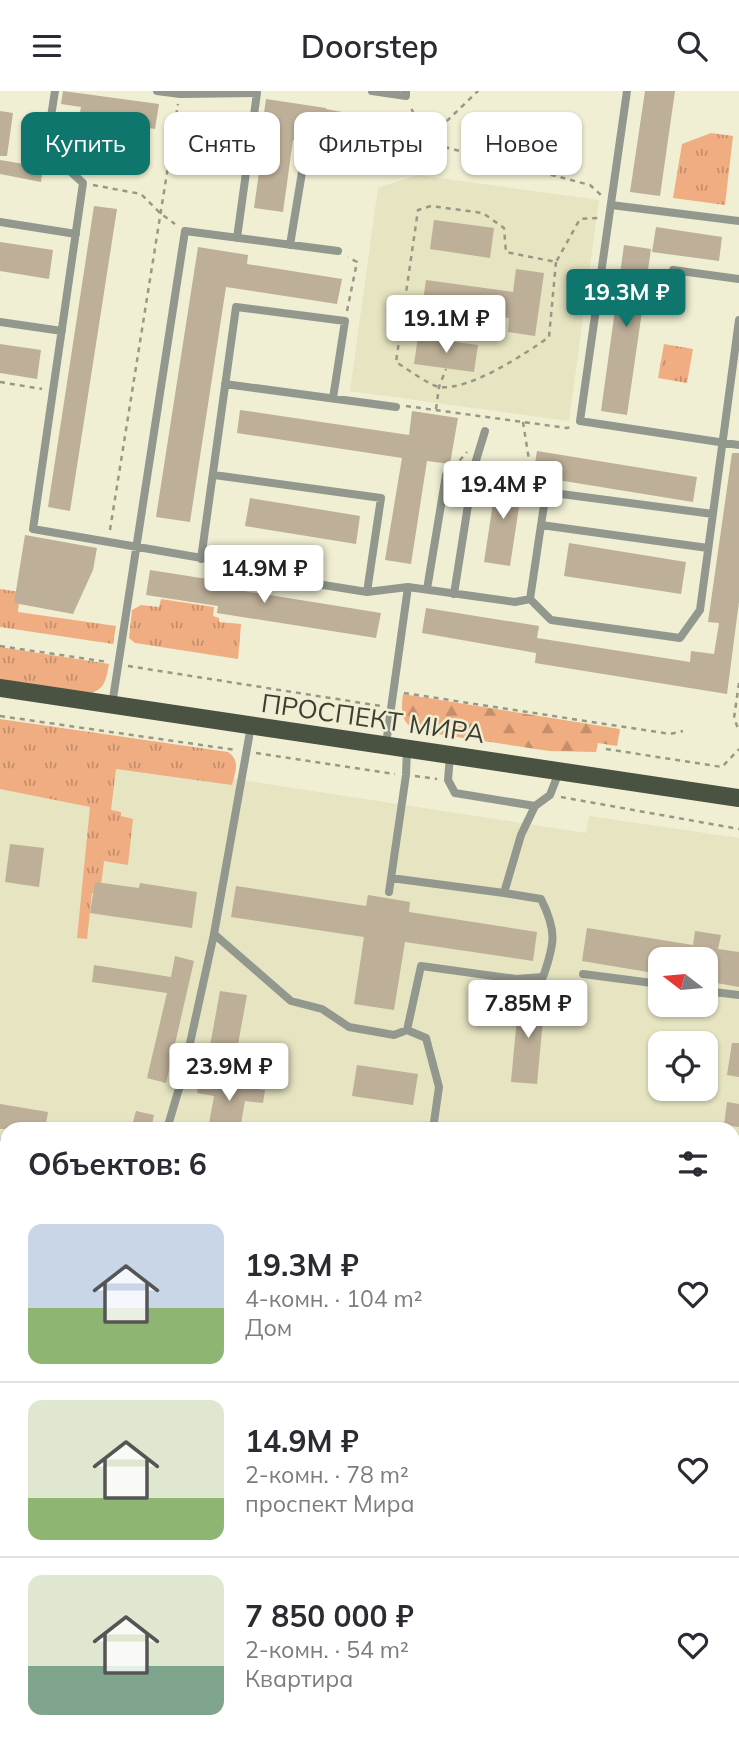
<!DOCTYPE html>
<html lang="ru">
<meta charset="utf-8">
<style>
:root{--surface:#fff;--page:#f2f2f3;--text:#2b2b33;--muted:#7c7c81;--line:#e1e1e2;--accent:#0f766e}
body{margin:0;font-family:Mulish,sans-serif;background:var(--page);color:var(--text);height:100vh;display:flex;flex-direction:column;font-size:26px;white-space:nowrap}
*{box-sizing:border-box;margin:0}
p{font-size:23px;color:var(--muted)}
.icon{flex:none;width:38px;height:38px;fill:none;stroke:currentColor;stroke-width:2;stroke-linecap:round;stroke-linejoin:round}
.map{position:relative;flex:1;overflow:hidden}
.drawer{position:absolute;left:0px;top:1031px;width:740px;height:625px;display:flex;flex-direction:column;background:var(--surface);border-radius:21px 21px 0 0;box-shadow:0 2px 5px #0004}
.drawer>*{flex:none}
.guide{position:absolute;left:21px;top:21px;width:698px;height:63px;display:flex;gap:14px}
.needle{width:46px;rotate:286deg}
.buttons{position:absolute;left:648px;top:856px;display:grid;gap:14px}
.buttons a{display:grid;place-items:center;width:70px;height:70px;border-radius:14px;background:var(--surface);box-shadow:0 2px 5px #0004;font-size:35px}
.price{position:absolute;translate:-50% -60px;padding:0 16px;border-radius:7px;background:#fff;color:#222;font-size:23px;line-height:46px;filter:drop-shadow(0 2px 4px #0008)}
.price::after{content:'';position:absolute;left:50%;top:42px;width:21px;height:16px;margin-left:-10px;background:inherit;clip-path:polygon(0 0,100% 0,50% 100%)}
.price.current{background:var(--accent);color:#fff}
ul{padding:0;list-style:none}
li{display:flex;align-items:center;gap:21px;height:175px;padding:0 28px}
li+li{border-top:2px solid var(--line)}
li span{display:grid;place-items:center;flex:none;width:196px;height:140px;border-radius:14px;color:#555}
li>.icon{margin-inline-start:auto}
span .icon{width:84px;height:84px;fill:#fffc;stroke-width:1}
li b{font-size:30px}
h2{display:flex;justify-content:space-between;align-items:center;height:84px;padding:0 28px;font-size:30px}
.chip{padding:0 24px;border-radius:14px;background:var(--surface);box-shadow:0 2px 5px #0004;font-size:24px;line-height:63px}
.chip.current{background:var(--accent);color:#fff}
header{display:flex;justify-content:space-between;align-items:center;height:91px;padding:0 28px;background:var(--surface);font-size:32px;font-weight:600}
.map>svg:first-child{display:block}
.built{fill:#e6e4c1;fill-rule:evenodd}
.grass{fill:url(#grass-tufts)}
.forest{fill:url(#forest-firs)}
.cemetery{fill:url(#cemetery-stones)}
.building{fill:#bdaf98}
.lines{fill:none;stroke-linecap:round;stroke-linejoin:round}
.path{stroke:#999885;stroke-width:2.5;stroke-dasharray:5 5;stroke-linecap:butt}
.lane{stroke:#92988e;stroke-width:8}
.street{stroke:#92988e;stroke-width:14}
.primary{stroke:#4a5342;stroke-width:18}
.labels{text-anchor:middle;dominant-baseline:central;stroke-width:5;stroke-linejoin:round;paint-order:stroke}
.street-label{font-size:26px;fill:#3e3d32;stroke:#f0efd3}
</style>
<header><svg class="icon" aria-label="menu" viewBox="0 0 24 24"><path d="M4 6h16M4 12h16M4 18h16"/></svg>Doorstep<svg class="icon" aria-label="search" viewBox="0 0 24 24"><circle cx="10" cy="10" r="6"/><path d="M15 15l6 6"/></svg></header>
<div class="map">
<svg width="739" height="1654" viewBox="0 0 739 1654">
<defs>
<pattern id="grass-tufts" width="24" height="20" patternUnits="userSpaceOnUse" patternTransform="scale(1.75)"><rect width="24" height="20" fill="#f0ad81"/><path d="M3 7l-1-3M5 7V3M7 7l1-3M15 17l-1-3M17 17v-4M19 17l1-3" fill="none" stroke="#c48e6a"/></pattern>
<pattern id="forest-firs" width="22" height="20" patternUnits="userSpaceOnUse" patternTransform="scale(1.75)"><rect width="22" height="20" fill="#f0ad81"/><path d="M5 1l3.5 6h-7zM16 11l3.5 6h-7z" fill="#c48e6a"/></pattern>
<pattern id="cemetery-stones" width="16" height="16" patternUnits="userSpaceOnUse" patternTransform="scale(1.75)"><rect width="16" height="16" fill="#f0ad81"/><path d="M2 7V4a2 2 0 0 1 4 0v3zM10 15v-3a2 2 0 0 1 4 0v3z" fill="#c48e6a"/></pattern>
</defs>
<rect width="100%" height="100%" fill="#f0efd3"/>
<path class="built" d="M417 84 599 109 569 330 350 300 378 97Z
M0 652 586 742 589 725 739 747V1293L733 1291V1038H7V1302H0ZM660 868H705V914H660ZM660 952H705V998H660Z"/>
<path class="grass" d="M711 42 733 45 725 114 673 107 682 53Z
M664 253 693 258 687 292 658 287Z
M0 498 20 501 18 521 116 535 113 553 0 536Z
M161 508 214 516 213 525 219 527V531L241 533 238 568 135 552 129 547 132 519 141 514 159 516Z
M0 556 109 573C106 588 105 601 87 602L0 589Z
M0 628 228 661C241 670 235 681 232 694L116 678 111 719 121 721V725L133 728 128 774 104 770 100 802H92L87 848 77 847 90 716 0 698Z"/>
<path class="forest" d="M403 603 620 638 617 655 598 652 596 661 549 660 417 640C400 631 401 620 403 603Z
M739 1365V1654H675L676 1649 733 1648V1367Z"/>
<path class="cemetery" d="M0 1302H7V1648L658 1649 657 1654H0Z"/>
<path class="building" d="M63 0 159 13 155 38 129 34 123 65 73 56 81 16 61 13Z
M645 0H675L660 105 630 101Z
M266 8 326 17V18L402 32 397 59 322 46 321 53 293 49 283 121 254 117 264 45 261 44Z
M0 20 13 22 7 65H0Z
M0 69 43 76 41 91 0 83Z
M94 115 117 118 70 420 48 416Z
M434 129 494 137 490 167 430 158Z
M656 136 722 146 719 170 652 161Z
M0 151 53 159 49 188 0 180Z
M624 154 651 158 627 324 601 320Z
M198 156 248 164 247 173 342 188 337 213 226 196 190 431 156 426Z
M516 178 544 182 535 245 508 241 509 227 422 216 426 189 513 201Z
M418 246 478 254 474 281 414 273Z
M0 253 41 259 37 288 0 282Z
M240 319 409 344 412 320 458 327 450 373 427 370 411 473 385 469 402 367 237 342Z
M537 360 697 386 693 411 533 385Z
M732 362H739V511L727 603 535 572 536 562 422 542 426 517 539 535 537 547 690 571 691 560 714 563 719 532 708 531Z
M497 386 523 390 510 475 484 471Z
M250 407 360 425 356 453 245 435Z
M25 444 97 457 93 479 73 523 14 512Z
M569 452 686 471 681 503 564 485Z
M150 479 220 490 219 496 381 522 376 547 217 522 218 515 146 504Z
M10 753 44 757 39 796 5 791Z
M95 791 139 797 140 792 197 801 192 837 90 822Z
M236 795 366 815 368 804 410 811 409 821 537 841 533 870 405 851 394 919 354 913 364 846 231 826Z
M587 837 693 854 695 840 721 844 718 858 739 861V896L705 890V868H660V883L582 870Z
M175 865 194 870 166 992 147 987 167 902 92 891 94 874 171 886Z
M220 900 247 904 235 970 208 966Z
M519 904 545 907 537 993 511 991Z
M732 952H739V986L727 984Z
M357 974 418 983 413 1014 352 1005Z
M199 989 265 999 263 1012 245 1010 240 1038H208L214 1005 197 1002Z
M727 1011 739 1013V1036L724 1034Z
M0 1013 48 1021 45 1038H0Z
M136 1020 154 1024 151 1038H131Z"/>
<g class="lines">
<path class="path" d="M425 51 590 94 601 104
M425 51 478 0
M314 64 401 72 425 51 410 14
M93 94 141 103 160 122 175 133
M556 171 549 246C525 263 469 300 439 296 429 294 406 277 396 271L418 119 431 115 483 122 504 137 506 161 556 171 580 128 598 127
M347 220 357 171 348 166
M0 291 42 298
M406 315 567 337 572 335
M436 318 439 296 446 278
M523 331 532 388 538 394
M453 377 467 361
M110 439 178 13
M0 555 108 571
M128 575 381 615
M739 592 734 627 739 640
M404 602 670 643 683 640
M0 625 236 659
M606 658 722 676 739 658
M256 662 395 683
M415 685 437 688
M561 706 739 738"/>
<path class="lane" d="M55 0 46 58 83 92 33 438 225 471 236 480 367 501 408 496
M157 0 180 3 257 2 237 147
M372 0 406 5V0
M627 0 580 330 739 354
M611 114 739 130
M0 131 76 143
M290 154 305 63
M673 179 739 188
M0 231 62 240
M225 293 396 316
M214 384 381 407 367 501
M541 434 546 401 713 423
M201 468 236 216 345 230 333 307
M427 498 446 384
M454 503 474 376 485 340
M530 508 541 434 708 457
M112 614 185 140 338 160
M251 635 214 843 291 910 322 918 349 936 394 944 407 939 421 875 516 888 543 886C555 852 557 840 541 808L504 802 521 744 535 715 550 704 559 681
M386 653 408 496 515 511 530 508 551 529 680 547 700 519 739 229
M450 665 448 689 455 702 535 715
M391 787 504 802
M389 801 406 684 407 658
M583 883 660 893
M705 900 739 904
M407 939 426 947 439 996 433 1038
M167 1038 183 984 214 843
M0 1051 7 1052
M0 1091 7 1079
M733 1288 739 1255
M134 1654 135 1648
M455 1654V1648
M671 1654 672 1648"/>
<path class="street" d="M733 1314 739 1315"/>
<path class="primary" d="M0 597 739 707"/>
</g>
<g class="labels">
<g class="street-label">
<text transform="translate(373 627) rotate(8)">ПРОСПЕКТ МИРА</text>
</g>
</g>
</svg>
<div class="buttons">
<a><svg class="needle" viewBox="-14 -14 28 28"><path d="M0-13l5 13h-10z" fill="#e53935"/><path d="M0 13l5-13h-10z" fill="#7c7c81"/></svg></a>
<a><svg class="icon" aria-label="locate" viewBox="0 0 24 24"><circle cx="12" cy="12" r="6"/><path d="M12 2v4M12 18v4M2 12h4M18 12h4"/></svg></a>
</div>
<b class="price current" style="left:626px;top:238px">19.3M ₽</b>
<b class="price" style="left:446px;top:264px">19.1M ₽</b>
<b class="price" style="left:503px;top:430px">19.4M ₽</b>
<b class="price" style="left:264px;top:514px">14.9M ₽</b>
<b class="price" style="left:528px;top:949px">7.85M ₽</b>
<b class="price" style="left:229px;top:1012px">23.9M ₽</b>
<div class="guide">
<a class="chip current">Купить</a>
<a class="chip">Снять</a>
<a class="chip">Фильтры</a>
<a class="chip">Новое</a>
</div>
<section class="drawer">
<h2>Объектов: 6<svg class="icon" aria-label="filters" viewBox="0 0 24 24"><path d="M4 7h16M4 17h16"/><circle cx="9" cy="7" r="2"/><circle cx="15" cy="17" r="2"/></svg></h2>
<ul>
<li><span style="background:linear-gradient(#c9d6e8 60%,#8fb573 0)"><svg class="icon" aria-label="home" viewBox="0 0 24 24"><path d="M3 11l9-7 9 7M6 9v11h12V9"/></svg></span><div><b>19.3M ₽</b><p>4-комн. · 104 m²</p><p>Дом</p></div><svg class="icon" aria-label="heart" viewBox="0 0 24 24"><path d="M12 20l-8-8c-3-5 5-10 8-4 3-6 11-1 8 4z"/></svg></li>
<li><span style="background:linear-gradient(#dfe7d0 70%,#8fb573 0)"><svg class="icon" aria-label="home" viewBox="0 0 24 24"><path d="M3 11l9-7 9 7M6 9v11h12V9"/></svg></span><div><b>14.9M ₽</b><p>2-комн. · 78 m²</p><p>проспект Мира</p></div><svg class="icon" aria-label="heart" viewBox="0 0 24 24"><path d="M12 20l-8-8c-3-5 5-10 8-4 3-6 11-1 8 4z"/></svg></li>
<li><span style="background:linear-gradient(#dfe7d0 65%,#7fa58c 0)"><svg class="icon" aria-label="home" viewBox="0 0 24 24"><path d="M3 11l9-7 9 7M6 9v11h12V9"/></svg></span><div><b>7 850 000 ₽</b><p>2-комн. · 54 m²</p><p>Квартира</p></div><svg class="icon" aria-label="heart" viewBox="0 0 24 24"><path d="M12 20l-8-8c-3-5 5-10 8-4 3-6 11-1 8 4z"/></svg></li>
</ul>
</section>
</div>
